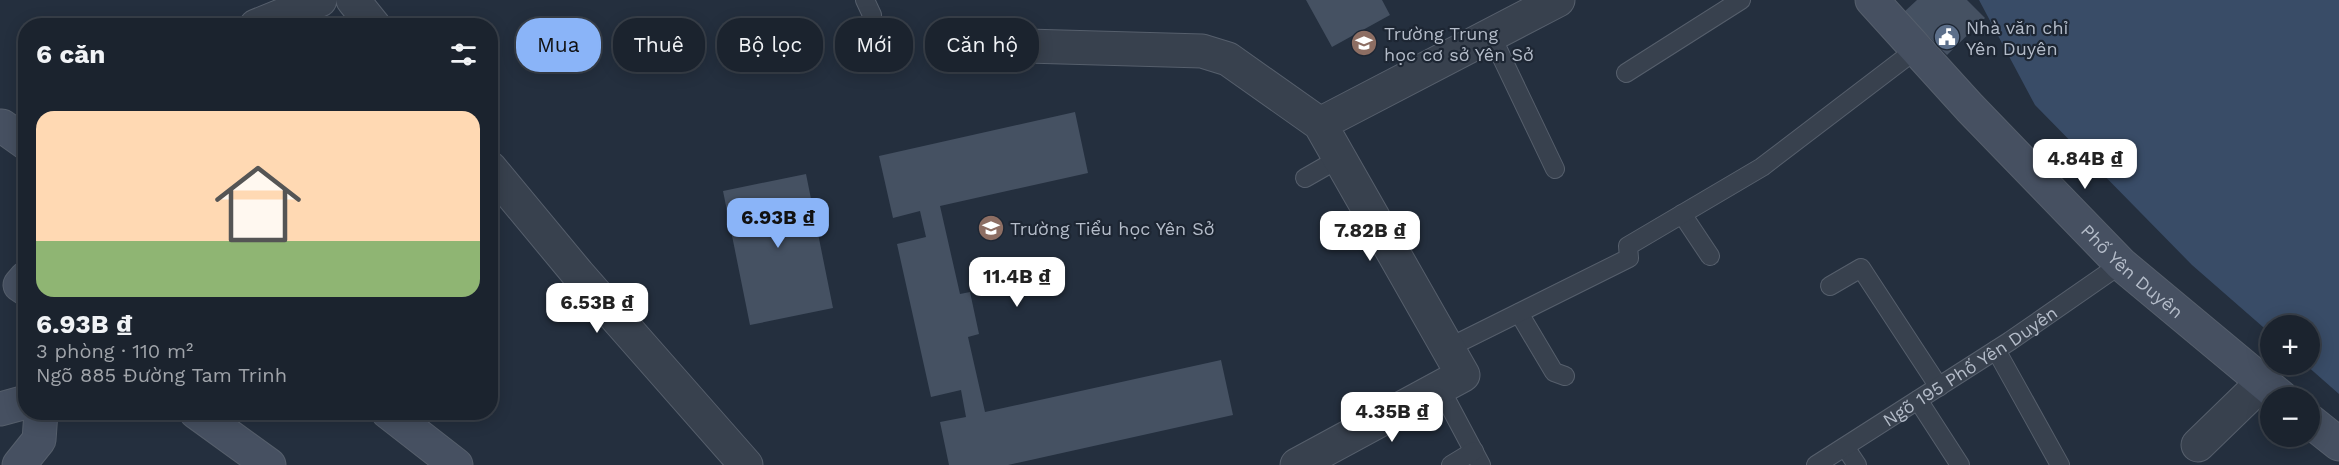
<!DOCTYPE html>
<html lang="vi">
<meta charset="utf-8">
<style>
:root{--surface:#1b232e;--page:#242b36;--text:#f1f3f6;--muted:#a0a4aa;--line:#39404a;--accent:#8ab4f8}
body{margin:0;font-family:"Work Sans",sans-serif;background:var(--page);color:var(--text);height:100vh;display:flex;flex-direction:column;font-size:22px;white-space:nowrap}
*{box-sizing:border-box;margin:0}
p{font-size:20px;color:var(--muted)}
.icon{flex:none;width:33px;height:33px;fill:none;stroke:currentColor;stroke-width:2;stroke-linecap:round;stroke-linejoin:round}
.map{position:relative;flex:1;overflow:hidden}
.drawer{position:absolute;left:18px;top:18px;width:480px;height:402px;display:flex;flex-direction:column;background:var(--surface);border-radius:24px;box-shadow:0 3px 15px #0003,0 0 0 2px var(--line)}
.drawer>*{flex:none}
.banner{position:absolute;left:516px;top:18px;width:570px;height:54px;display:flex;gap:12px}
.tools{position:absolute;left:2260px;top:315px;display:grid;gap:12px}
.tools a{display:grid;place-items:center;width:60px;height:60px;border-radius:50%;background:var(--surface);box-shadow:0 3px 15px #0003,0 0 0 2px var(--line);font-size:30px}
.price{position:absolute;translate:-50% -51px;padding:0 14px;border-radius:12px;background:#fff;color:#222;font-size:20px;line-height:39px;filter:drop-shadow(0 2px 3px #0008)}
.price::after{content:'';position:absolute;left:50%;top:36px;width:18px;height:14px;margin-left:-9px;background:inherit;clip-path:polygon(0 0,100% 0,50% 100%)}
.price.current{background:var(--accent);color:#111}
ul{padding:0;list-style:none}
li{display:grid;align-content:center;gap:12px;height:318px;padding:0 18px}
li+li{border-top:2px solid var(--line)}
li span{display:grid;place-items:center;height:186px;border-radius:18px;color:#555}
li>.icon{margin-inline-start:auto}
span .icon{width:108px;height:108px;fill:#fffc;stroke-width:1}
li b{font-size:26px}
h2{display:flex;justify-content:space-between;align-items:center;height:72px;padding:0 18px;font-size:26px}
.chip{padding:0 21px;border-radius:24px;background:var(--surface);box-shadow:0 3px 15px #0003,0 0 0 2px var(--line);font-size:21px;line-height:54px}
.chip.current{background:var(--accent);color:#111}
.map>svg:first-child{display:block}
.water{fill:#394c67}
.building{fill:#455162}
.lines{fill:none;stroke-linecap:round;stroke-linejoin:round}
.lane-casing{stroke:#565f6c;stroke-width:20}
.street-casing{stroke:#565f6c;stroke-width:35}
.secondary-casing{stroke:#565f6c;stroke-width:35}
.lane{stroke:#38414e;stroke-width:18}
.street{stroke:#38414e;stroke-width:33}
.secondary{stroke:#465061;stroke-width:33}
.labels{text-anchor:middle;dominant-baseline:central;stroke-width:4.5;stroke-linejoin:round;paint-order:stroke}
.poi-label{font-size:18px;fill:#b4bcc9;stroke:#1d2633;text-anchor:start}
.street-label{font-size:18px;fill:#b4bcc9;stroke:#1d2633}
</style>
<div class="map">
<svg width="2339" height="465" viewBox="0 0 2339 465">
<rect width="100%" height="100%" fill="#242f3e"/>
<path class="water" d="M1979 0H2339V394L2306 365 2310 364V326H2271V334L2192 265 2035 105Z"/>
<path class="building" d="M1306 0H1382L1390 15 1332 47Z
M1917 0H1967L1985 18 1947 55 1904 12Z
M1075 112 1088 173 940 206 960 294 970 292 979 334 968 337 985 412 1221 360 1233 415 1008 465H949L940 422 966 417 961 390 931 397 897 244 926 237 920 211 893 218 879 156Z
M806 174 833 308 750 325 723 191Z"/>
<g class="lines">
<g class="lane-casing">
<g id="lane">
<path d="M865 0 872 15"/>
<path d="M1491 35 1555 169"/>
<path d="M1626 73 1741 0"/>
<path d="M1305 178 1340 158"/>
<path d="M1682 214 1710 256"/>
<path d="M1830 286 1861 268 1939 387"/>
<path d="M1519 313 1554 372 1565 376"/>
<path d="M1448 348 1629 258 1628 246 1762 167 1918 48"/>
<path d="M1996 350 2060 465"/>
<path d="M1440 388 1481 465"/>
<path d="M1918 400 1960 465"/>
<path d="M1845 447 1857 465"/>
<path d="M1451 465 1474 451"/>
<path id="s1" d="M1816 465 2010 341 2121 264"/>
</g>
</g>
<g class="street-casing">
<path id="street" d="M353 0 374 26
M256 26 320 0
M1027 46 1202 51 1228 59 1320 124 1463 375 1297 465
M1320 124 1558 0
M490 168 578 274 746 465
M2198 445 2263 382"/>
</g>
<g class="secondary-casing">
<g id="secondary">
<path id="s2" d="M1872 0 1970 108 2121 264 2282 398"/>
<path d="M2 126 26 143"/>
<path d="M26 278 20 285 26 289"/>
<path d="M0 409 26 402"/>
<path d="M196 412 269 465"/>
<path d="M388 412 456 465"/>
<path d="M2310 421 2339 444"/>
<path d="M19 465 39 440 41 412"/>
</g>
</g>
<use href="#lane" class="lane"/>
<use href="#street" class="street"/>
<use href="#secondary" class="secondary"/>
</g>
<defs>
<g id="civic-disc" transform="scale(1.35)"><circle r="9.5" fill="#5c6f8a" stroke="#1d2633"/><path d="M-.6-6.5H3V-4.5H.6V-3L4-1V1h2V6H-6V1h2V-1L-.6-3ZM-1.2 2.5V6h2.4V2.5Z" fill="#fff"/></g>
<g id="school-disc" transform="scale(1.35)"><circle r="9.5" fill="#8d6e63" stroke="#1d2633"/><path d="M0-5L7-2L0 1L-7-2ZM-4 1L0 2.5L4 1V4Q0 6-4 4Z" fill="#fff"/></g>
</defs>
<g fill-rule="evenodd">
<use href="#civic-disc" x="1947" y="37"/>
<use href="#school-disc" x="1364" y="43"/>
<use href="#school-disc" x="991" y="228"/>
</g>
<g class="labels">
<g class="poi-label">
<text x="1966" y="27">Nhà văn chỉ<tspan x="1966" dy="21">Yên Duyên</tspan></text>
<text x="1384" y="33">Trường Trung<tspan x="1384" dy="21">học cơ sở Yên Sở</tspan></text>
<text x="1010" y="228">Trường Tiểu học Yên Sở</text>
</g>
<g class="street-label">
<text stroke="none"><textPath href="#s2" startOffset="376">Phố Yên Duyên</textPath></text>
<text stroke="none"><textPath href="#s1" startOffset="183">Ngõ 195 Phố Yên Duyên</textPath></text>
</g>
</g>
</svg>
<div class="tools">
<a>+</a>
<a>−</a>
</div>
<b class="price" style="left:2085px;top:190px">4.84B ₫</b>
<b class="price current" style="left:778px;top:249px">6.93B ₫</b>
<b class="price" style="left:1370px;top:262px">7.82B ₫</b>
<b class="price" style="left:1017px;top:308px">11.4B ₫</b>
<b class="price" style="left:597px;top:334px">6.53B ₫</b>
<b class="price" style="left:1392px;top:443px">4.35B ₫</b>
<div class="banner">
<a class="chip current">Mua</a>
<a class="chip">Thuê</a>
<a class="chip">Bộ lọc</a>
<a class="chip">Mới</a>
<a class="chip">Căn hộ</a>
</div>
<section class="drawer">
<h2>6 căn<svg class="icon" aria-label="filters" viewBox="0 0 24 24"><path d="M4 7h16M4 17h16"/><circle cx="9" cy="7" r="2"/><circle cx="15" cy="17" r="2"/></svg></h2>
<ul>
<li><span style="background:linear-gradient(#ffd9b3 70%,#8fb573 0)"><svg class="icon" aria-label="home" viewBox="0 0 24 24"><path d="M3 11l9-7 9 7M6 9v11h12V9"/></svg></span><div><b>6.93B ₫</b><p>3 phòng · 110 m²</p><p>Ngõ 885 Đường Tam Trinh</p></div></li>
</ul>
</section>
</div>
